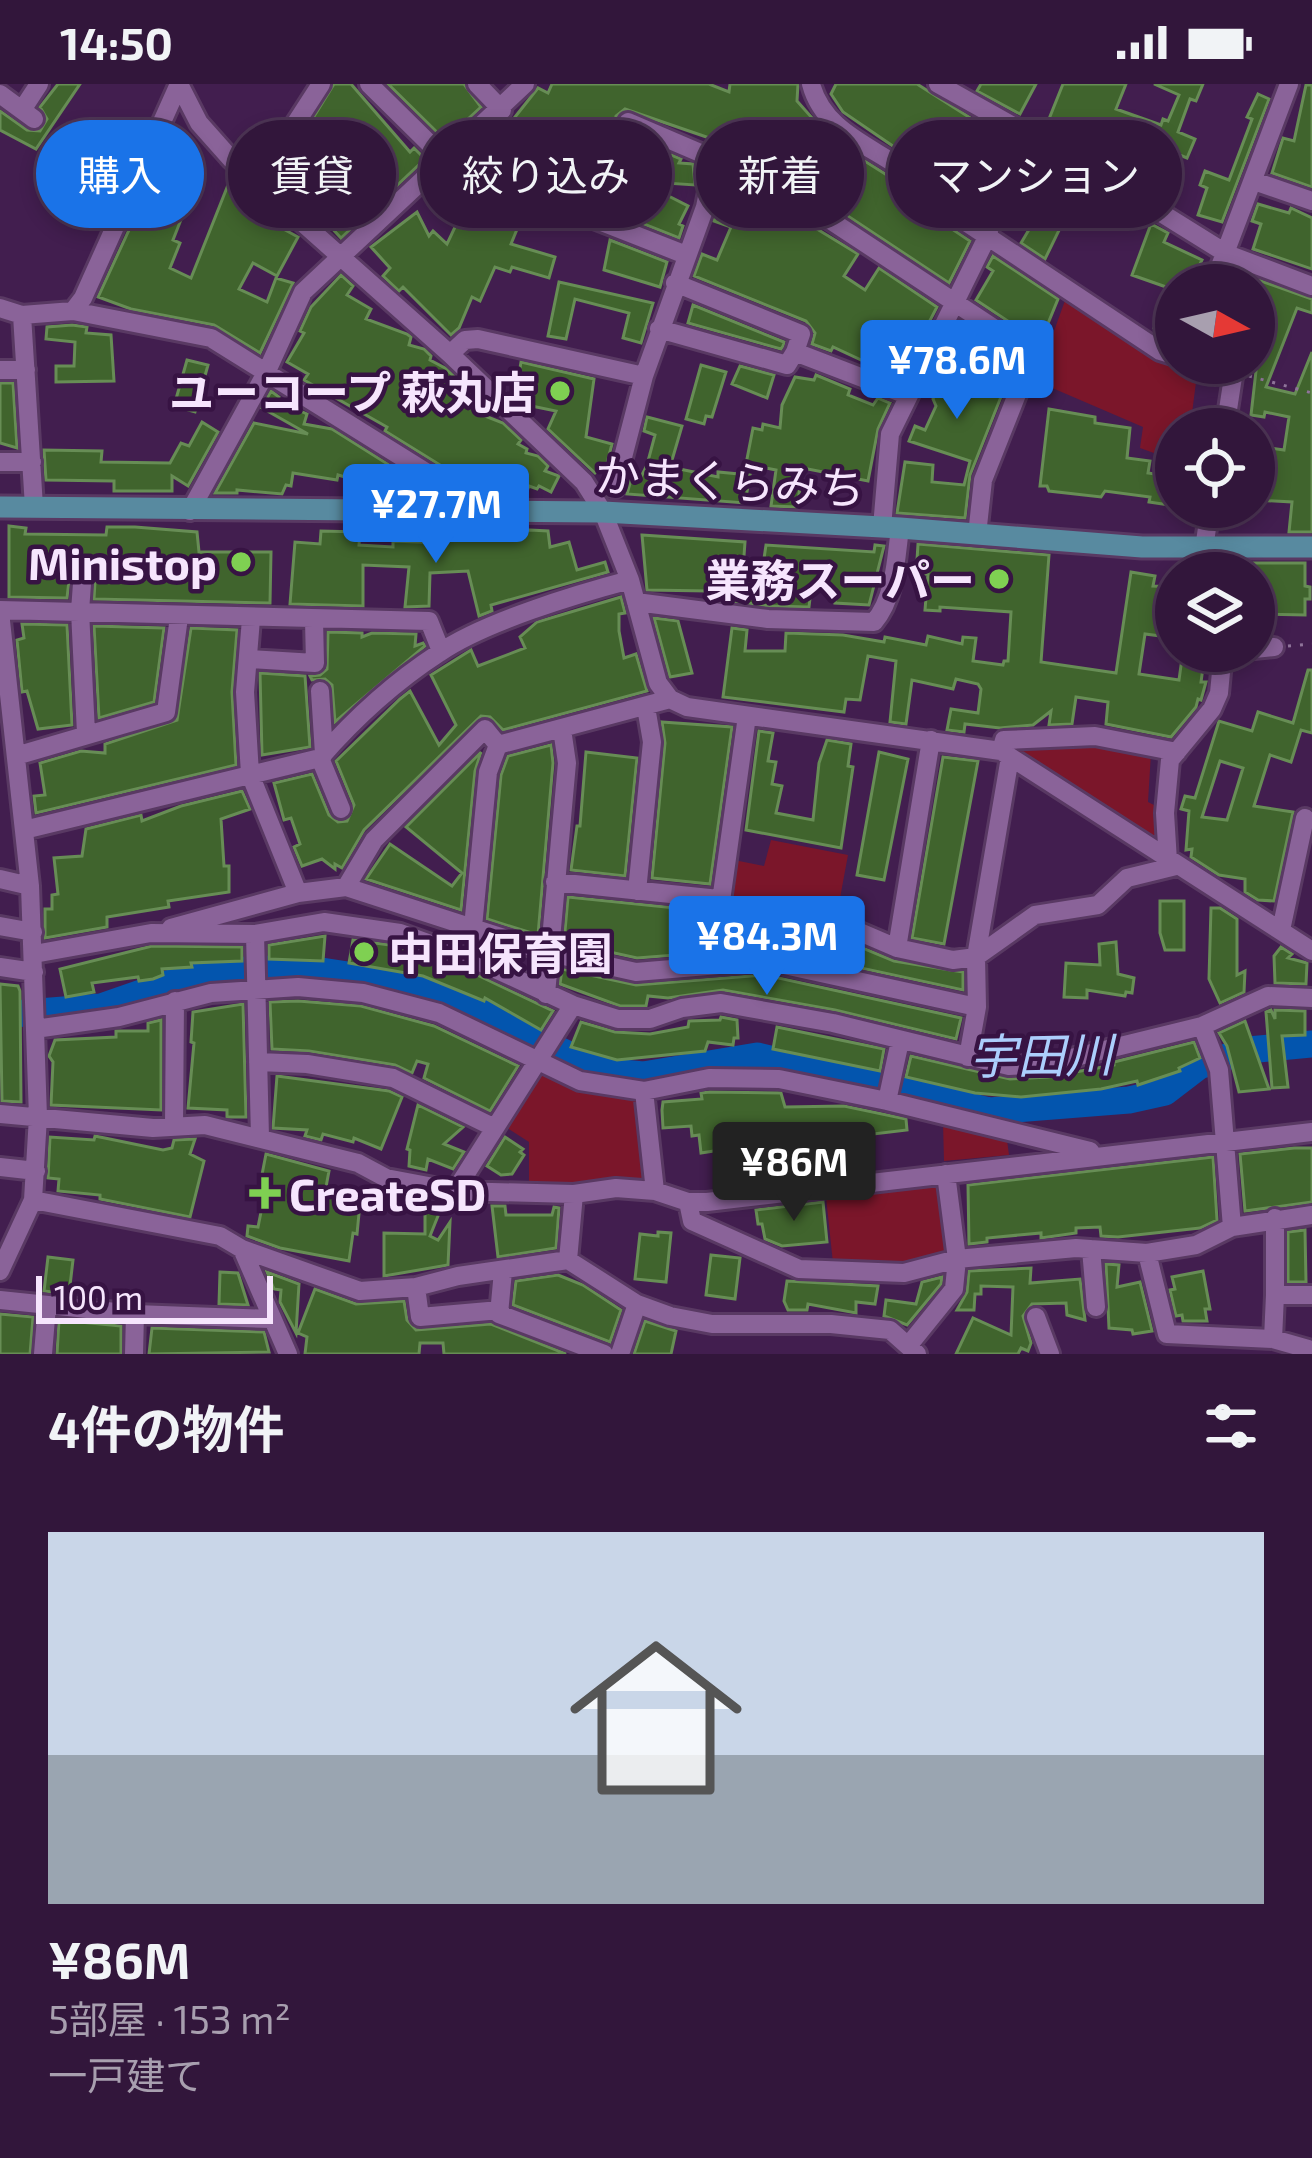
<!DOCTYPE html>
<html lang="ja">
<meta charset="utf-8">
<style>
:root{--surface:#32163b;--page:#3d2346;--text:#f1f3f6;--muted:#a89faf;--line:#4d3555;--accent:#1a73e8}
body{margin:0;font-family:"Exo 2","Noto Sans JP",sans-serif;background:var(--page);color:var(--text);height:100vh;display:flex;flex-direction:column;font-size:45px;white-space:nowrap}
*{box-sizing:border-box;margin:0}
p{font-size:39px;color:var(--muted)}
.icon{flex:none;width:66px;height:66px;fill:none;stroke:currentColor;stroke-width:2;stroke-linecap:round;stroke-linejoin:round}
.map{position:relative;height:1270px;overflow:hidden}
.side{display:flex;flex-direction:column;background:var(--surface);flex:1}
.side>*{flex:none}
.banner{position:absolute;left:36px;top:36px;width:1242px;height:108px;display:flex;gap:24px}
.needle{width:78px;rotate:98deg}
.controls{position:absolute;left:1155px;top:180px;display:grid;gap:24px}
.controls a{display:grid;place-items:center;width:120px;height:120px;border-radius:50%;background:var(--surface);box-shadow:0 6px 18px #0003,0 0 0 3px var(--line);font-size:60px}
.scale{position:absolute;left:36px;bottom:30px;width:237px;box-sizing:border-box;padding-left:12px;border:6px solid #f6e5fd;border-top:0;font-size:33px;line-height:42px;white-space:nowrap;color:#f6e5fd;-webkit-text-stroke:9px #371343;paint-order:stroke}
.price{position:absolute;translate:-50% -102px;padding:0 27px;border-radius:12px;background:var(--accent);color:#fff;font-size:39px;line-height:78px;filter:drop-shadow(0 3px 6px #0008)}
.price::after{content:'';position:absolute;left:50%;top:72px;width:36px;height:27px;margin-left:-18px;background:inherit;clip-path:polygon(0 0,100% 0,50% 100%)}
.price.on{background:#222;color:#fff}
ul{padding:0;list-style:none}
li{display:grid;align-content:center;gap:24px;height:636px;padding:0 48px}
li span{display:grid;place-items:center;height:372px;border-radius:0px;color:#555}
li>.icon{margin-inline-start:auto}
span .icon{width:216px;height:216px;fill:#fffc;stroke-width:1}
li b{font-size:51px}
h2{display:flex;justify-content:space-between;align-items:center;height:144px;padding:0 48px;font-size:51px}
.pill{padding:0 42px;border-radius:54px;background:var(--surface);box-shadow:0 6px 18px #0003,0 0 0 3px var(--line);font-size:42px;line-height:108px}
.pill.on{background:var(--accent);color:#fff}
.status{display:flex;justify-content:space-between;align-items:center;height:84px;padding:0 60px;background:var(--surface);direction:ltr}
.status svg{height:33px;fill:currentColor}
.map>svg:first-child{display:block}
.green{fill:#7b162a}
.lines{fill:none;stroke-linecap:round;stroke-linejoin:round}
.river{stroke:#0355ae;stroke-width:27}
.building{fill:#40642d;stroke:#678d55;stroke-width:3;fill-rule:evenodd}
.minor-casing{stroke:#593963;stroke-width:24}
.major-casing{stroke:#593963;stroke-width:27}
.path{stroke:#8f749a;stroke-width:3;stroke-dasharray:3 9;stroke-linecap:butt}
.minor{stroke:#8a6399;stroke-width:18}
.major{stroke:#588aa0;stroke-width:21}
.poi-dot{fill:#7fd052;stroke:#371343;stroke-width:4.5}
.labels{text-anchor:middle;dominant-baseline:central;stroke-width:9;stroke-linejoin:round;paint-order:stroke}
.poi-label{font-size:45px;font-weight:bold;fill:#f6e5fd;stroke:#371343;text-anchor:end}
.street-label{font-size:45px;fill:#f6e5fd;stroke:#371343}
.water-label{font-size:48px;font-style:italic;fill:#accefc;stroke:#371343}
</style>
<div class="status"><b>14:50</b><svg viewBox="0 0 49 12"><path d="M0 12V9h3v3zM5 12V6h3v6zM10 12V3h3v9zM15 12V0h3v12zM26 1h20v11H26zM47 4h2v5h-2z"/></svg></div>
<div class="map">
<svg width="1312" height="1270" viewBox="0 0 1312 1270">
<rect width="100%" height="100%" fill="#421e4f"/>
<path class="green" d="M1067 211 1196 298 1190 345H1176V377L1140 364 1143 343 1036 297Z
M1083 659 1151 669 1148 718 1160 724 1162 760 1026 671 1009 665Z
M771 756 848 771 835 841 729 827V775L764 782Z
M540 989 576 1004 637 1013 648 1100 529 1099V1058L504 1042Z
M943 1039 1007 1056 1009 1071 944 1077Z
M936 1100 943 1105 948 1164 942 1172 900 1180 833 1179 826 1113Z"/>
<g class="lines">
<path class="river" d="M0 931 101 923 167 900 225 887 302 884 374 895 452 914 602 987 643 991 757 972 989 1027 1129 1016 1165 1008 1199 982 1248 966 1312 960"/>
</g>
<path class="building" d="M58 0H80L36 65 0 46V27L27 46 40 47 47 35 40 23Z
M334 0H351L410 68 414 64 425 75 390 108 370 94 348 121 360 136 341 154 328 140 334 130 276 94Z
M388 0H464L481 23 445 56Z
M552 0H709L729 8 730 0H798L797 17 821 44 769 109 737 99 740 93 720 85 718 67 721 58 625 25 616 32 615 41 622 50 638 57 634 67 627 64 604 125 554 105 566 66 564 55 515 33 538 4 548 9Z
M836 0H917L972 35 943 81 937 78 928 95 903 69 843 28 831 10Z
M981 0H1036L1020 30 977 7Z
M1063 0H1126L1116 25 1161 41 1163 35 1168 37 1179 11 1154 0H1203L1196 17 1190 15 1178 48 1195 55 1187 74 1170 67 1154 109 1109 80 1111 74 1045 45Z
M1306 1H1312V103L1272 89 1283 54 1294 57Z
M1258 10 1269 15 1222 138 1198 131 1207 104 1200 101 1205 87 1229 96 1252 35 1247 33Z
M490 52 537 71 525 109 527 121 511 160 555 173 549 194 512 183 510 188 495 183 480 217 472 213 459 244 451 251 403 203 399 207 383 192 390 184 371 163 417 128 429 152 433 147 447 160 466 120 439 106 458 81 468 87 479 61Z
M841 62 890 93 896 99 892 105 970 157 949 199 807 105Z
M662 67 681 75 679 79 693 80 695 101 649 98Z
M1058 83 1083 97 1045 175 1021 159 1046 117 1040 114Z
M230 96 246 106 247 114 270 128 267 136 298 153 277 192 253 179 239 205 267 218 276 194 293 199 260 269 214 241 131 225 98 213 141 120 163 130 164 126 182 133 173 156 180 159 170 184 191 194Z
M639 97 688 122 679 140 683 142 679 154 621 131Z
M1258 120 1289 129 1291 124 1312 134V185L1253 165 1261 140 1252 137Z
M719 121 764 136 779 135 789 128 858 170 844 192 865 206 879 184 937 223 900 294 833 263 831 267 812 260 815 249 806 237 694 192 702 170 717 176 731 143 714 137Z
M1151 140 1168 149 1164 158 1202 176 1190 201H1176V253L1154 244 1169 204 1132 191Z
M610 156 667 178 660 203 604 186Z
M993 172 1058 215 1042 254 1020 245 976 216 993 187 987 183Z
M1233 187 1312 215V229L1297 224 1266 303 1295 310 1312 268V448H1289L1292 418 1254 416V366L1256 362 1284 366 1289 333 1265 328 1264 333 1251 331 1256 287 1254 257 1259 240 1254 238V201H1228Z
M341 191 353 202 347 211 371 225 366 235 407 250 411 253 409 261 424 265 431 272 430 276 445 284 486 323 480 330 503 339 521 356 518 360 527 365 526 369 538 372 548 382 545 387 559 392 551 408 539 402 537 405 529 402 527 407 512 401 505 406 480 396 474 402 385 347 387 343 304 296 308 290 287 278 304 249 300 247 311 223Z
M559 198 653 219 641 259 623 254 629 229 575 215 566 255 548 252Z
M693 221 784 258 783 262 781 265 688 239Z
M960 238 1016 275 970 391 965 434 897 429 905 378 933 381 932 398 964 401 970 377 909 357 915 342 925 346 936 322 933 315 948 279 942 275Z
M72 241 87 243 86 249 111 251 114 297 56 298V282H74L75 258 46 255 47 243Z
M187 276 208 281 195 328 174 322Z
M521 278 594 295 586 353 612 360 606 383 602 382 595 389 548 345 556 327 522 320 515 314Z
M701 281 726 288 712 333 706 332 704 340 686 335Z
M740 282 774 291 767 314 732 300Z
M816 291 850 305 848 311 873 321 878 314 890 319 878 345 868 397 803 384 797 423 771 422 776 386 746 380 753 344 762 346 763 340 780 344 782 321 795 293 814 296Z
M0 299H13L17 364 0 359Z
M271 307 279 313 278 317 307 330 304 340 332 345 432 408 394 407 338 391 337 396 293 389 291 402 286 401 282 410 237 406V409H215L254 339 308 350 262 324Z
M1049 325 1095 333V339L1130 344 1127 374 1150 377 1148 389 1176 393V422L1149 418 1150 413 1105 407 1101 413 1049 407 1047 402H1040Z
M647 333 682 342 670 383 718 393V388L750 391 745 419 627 410 632 392 641 393 647 381 655 351 644 347Z
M202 338 218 348 188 402 172 392V407H114V397L46 396 44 366 102 367 101 378 170 379 181 359 189 362Z
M9 442 26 444 25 450 106 451 107 443H135L197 448 199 468H271L270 519 94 515 96 481 83 473 71 479 67 514 9 513Z
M530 446 548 447 550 463 569 458 577 486 605 478 608 488 491 521 492 527 479 532 468 487 430 489 429 522 405 523 409 483 363 481V522L290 520 295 458 320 460 321 447 360 448 359 461 393 463V457L442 459 441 447Z
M642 451 745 458 743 486 762 488 766 461 874 468 875 461 884 462 869 521 835 519 836 507 811 506 809 523 769 522 709 514V507L647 506Z
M918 460 1049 471 1041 578 1116 589 1131 488 1155 492 1153 502 1176 503V554L1145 550 1139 590 1179 596 1183 567 1205 569 1201 598H1206L1201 616 1198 615 1196 623 1171 653 1106 640 1108 618 1076 613 1072 640 1049 641 1051 627 1033 641 1000 644 965 640 964 648 947 646 951 625 978 629 981 605 978 600 956 595 953 605 912 596 906 640 890 638 896 577 868 572 860 616 846 615 844 628 723 613 732 544 747 546 745 567H785L786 549 843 551 884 558 885 553 926 561 928 552 962 560 963 553 976 554 973 577 1003 581 1004 577H1008L1011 528 940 523V527L925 526 928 490H923L924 479 917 476Z
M1254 479H1305V502L1310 503V515H1305V531L1254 530Z
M621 513 625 529 619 530V547L624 574 636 570 647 607 503 646 490 633 481 632 364 746 342 784 335 780V785L322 775 302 782 294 763 300 760 291 734 284 736 274 699 312 690 329 731 338 738 347 737 354 721 336 677 400 615 410 607 439 661 456 641 431 591 471 566 478 582 525 564 520 553 537 538Z
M654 534 678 537 692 589 670 593Z
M22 540 67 541 72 641 38 645 27 607 22 608 17 556 24 554Z
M94 542 164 544 154 618 99 634Z
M191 544 237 546 232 608 236 681 36 729 34 712 45 711 40 679 81 667 105 669V660L177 636Z
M328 548 362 549V553L372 549 416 550 415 562 423 559 425 562 335 638 332 601 325 595 312 596 310 592 320 591 327 585Z
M1308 586H1312V649L1301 646 1291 678 1270 671 1254 722 1293 728 1274 817 1258 816 1245 808V795L1219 791 1191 773 1192 765 1186 766 1189 727 1181 725 1185 712 1195 714 1219 637 1252 647 1258 628 1293 639ZM1220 677 1243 684 1227 736 1202 733Z
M260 589 305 592 310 663 262 671Z
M662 638 732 643 710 800 652 794 665 659Z
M759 647 773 649 768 677 776 678 772 700 782 702 776 729 813 736 819 679 827 656 851 660 848 682 853 683 841 764 746 746Z
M551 661 553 679 538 851 487 835 501 691 508 672Z
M481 668 475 687 461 826 366 795 390 760 452 802 462 789 406 743Z
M586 668 637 674 625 792 571 786 577 742H580Z
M879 668 908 675 884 796 857 791Z
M943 673 978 677 944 860 912 854Z
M242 707 250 725 221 735 224 782H229V808L168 817 169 823 107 833V843L45 854V825H52V811L58 810 54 774 82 772 86 745 141 731 142 737 181 722Z
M568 813 705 827 707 837 717 844 858 862 894 877 963 888V906L768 864 637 874 564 858Z
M1160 817H1184V866H1165L1160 849Z
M1211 824H1220L1237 835V891L1245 887 1244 908 1220 919 1209 895Z
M325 852 323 877 269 875V861Z
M353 856 397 862 475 890 553 927 541 946 485 914 484 917 423 892 349 879Z
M1116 858 1118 890 1134 894 1132 909 1126 908 1125 912 1087 906V914L1064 913 1066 879 1100 881 1099 860Z
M152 862 242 863V877L191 879 192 883 162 885 163 891 153 895 139 897 138 893 92 899 94 908 66 913 60 885Z
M1281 863 1292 870 1288 874 1307 879 1306 900 1275 899 1274 872Z
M562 885 636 901 765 891 961 934 956 955 835 926 723 906 668 914 648 912 646 922H620L560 900Z
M0 900 18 902 20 907 21 1018 2 1017Z
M298 917 361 922 434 942 518 982 490 1027 424 994 428 980 417 977 412 989 395 981 309 967 272 965 270 918Z
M243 920 246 1033H227V1026L188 1024 194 959 191 958 193 928Z
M1271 926 1275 935V926L1305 927V951L1282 952 1288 1003 1272 1004 1266 928Z
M721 933 737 936 738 954H734L733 961 708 958 705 967 617 976 571 963 581 938 615 948 650 950 688 943 689 937 720 936Z
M161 936V1026L51 1021 53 978 49 972 55 956 116 953V947H148V939Z
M1245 937 1269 1005 1239 1008 1227 962 1219 949Z
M777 943 884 965 880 987 773 965Z
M1194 958 1200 974 1179 984 1180 987 1138 1001 1137 997 1101 1005 1021 1013 975 1009 906 993 911 972 1010 995 1048 993 1114 981V978Z
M277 992 389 1007 402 1013 381 1065 354 1054 353 1058 323 1050 321 1056 305 1052 307 1046 273 1044Z
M710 1008 781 1009 785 1023 844 1022 906 1035 907 1046 798 1059 775 1060V1054L758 1055 746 1062 701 1069 699 1051 692 1052 691 1042 663 1044 662 1026 663 1018 702 1015 701 1009Z
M418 1021 463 1043 444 1060 464 1068 453 1085 428 1075 426 1086 409 1082 410 1066 407 1065Z
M95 1052 163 1066 172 1064 174 1056 195 1055 190 1070 204 1077 190 1133 100 1115V1111L58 1107 59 1095 48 1094 50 1053 94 1056Z
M505 1053 523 1065 520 1068 524 1071 512 1090 501 1091 487 1082Z
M1294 1064H1312V1118L1245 1127 1240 1070Z
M266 1070 329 1087 326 1103 361 1109 357 1150 353 1149 349 1177 280 1164 247 1152 248 1142 258 1143 265 1108 259 1106Z
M1213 1073 1217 1136 1200 1144 1118 1153 1101 1152 1100 1143 1076 1144V1149L1041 1154V1149L987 1154V1158L969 1160 968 1101Z
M823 1118 827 1158 782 1162 765 1155 762 1140H758L756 1126Z
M425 1122H442L430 1152 438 1156 450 1138 448 1181 384 1192V1149L425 1150Z
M492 1122H505L506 1131H552L554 1123 559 1124 556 1164 498 1173Z
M1305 1146 1306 1198H1288V1148Z
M658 1148 671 1149 666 1198 635 1195 640 1150 658 1152Z
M711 1171 740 1174 735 1215 706 1211Z
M48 1173 73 1176 69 1210 44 1207Z
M1106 1180 1119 1181 1117 1203 1140 1198 1152 1247 1133 1250 1132 1246 1109 1244Z
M1031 1184 1030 1199 1080 1195 1085 1236 1067 1231 1066 1219 1032 1220 1023 1232 1031 1259 1028 1267 1021 1264 1018 1270H956L973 1234 1011 1251 1013 1203 981 1202V1210H975L974 1226H957L967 1208 969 1187Z
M1203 1187 1210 1225H1205L1207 1237H1183L1182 1231 1176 1232 1170 1206 1175 1205 1172 1193Z
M220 1188 238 1189 248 1221 219 1220Z
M267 1188 299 1200 296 1249 280 1218 281 1206 274 1205Z
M558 1191 583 1201 621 1226 610 1258 513 1221 516 1197Z
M942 1193 941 1200 907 1241 884 1232 886 1216 916 1220 922 1198Z
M787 1197 878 1202 875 1220 856 1218V1229L808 1220 807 1226H788L784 1217Z
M315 1205 356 1220 404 1217 407 1236 416 1246 491 1240 566 1270H444L443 1259H420L419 1270H305L307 1253 298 1249Z
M0 1230 33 1233 30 1270H0Z
M59 1236 121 1242V1270H57Z
M645 1237 676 1247 671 1270H634Z
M152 1244 264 1248 269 1268 149 1270Z"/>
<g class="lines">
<g class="minor-casing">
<path id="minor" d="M179 0 199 39 231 75 450 270 584 398 603 428 630 496 658 599 670 615 687 623 1001 667 1312 867
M369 0 445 75
M477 0 502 26
M811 0C822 42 861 58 895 80 906 88 913 99 922 109L1160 267 1176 272
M938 0 1097 89 1227 170 1312 202
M0 10 34 35
M22 26 39 0
M490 37 553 63 538 113 686 171
M628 38 705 71 709 103
M1254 97 1312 117
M257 99 321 0
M789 109 1033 270 983 396 977 451
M675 199 801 250 795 268 907 311
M1213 201 1289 0
M0 224 22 231 73 227 211 254 485 425
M73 227 83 214 179 0
M22 231 34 423
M659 245 787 281 795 268
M450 270 465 256 478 255 644 292
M1207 279 1227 284 1233 293 1225 345
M0 286H26
M0 378H32
M615 404 644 292 705 123 709 103 767 123 777 122 839 43
M190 427 267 287 303 208 525 0
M882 443 890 350 989 149
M1204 465 1210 423
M83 486 80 527 86 649
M1223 489V465
M636 518 768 535 874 538C895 514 896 474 900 444
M0 526 429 537 441 567
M0 528 30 802 38 1033 33 1116 0 1187
M251 535 245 608 250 690 298 809
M1254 565 1274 563
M248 575 315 579 314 536
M320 607 324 670
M747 632 719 831 862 849 897 864 953 876 976 873 1035 831 1098 821 1127 794 1176 782
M1001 667 1004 656 1095 652 1177 668
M16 672 166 628 179 533
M320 674 341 725
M24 746 320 674C354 635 396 597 439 569 484 538 577 510 630 496
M1168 777 1165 729 1170 676 1212 625 1219 609 1223 567
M0 795 30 802
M555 798 719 815
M346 803 374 756 485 645 498 661
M637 807 652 658 646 623
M0 842 33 848
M473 843 488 688 498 661 670 615
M171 844 298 809 346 803 550 869 636 888 766 877 972 922
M1281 846 1305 734
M255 850 260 1053
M897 864 931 656
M34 870 151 849 255 850 324 838 400 849 480 878 573 921 618 935H650L682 924 721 919 833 939 1009 982 1047 980 1202 942 1268 912 1312 914
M0 883 34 888
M546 910 567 679 562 645
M1202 942 1219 986 1232 1143
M35 945 119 933 211 909 298 903 363 909 439 929 580 997 644 1007 709 994 779 995 887 1017 1090 1067
M968 973 977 923 976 873 1010 673
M258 978 307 980 393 994 495 1044
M644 1007 655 1107
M887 1017 900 957
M0 1030 153 1044 205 1041 358 1079 386 1094 455 1107 574 1110 616 1104 655 1107 688 1118H707L1312 1048
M174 1043 175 917
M758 1068 763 1111
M0 1083 36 1087
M946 1090 957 1175 1076 1164 1147 1169 1196 1161 1232 1143 1312 1131
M455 1107 573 921
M33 1116 220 1152 242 1165 360 1207 416 1203 458 1192 568 1176 637 1220 670 1232 712 1240H831L890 1246 917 1270
M688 1118 692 1137 799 1185 904 1189 957 1175 954 1205 908 1262
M1275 1134V1211H1312
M242 1165 288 1270
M1091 1165 1096 1223
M1147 1169 1167 1250 1273 1255 1275 1211
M568 1176 574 1110
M503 1187 499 1230 604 1270
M416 1203 420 1233 500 1226
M0 1216 135 1230 271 1235
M1036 1233 1050 1270
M1273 1255 1308 1265 1307 1270
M43 1270 47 1222
M134 1270 135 1230
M620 1270 637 1220"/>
</g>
<g class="major-casing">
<path id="major" d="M0 423 603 428 900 444 1142 463H1312"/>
</g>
<path class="path" d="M1249 292 1312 309
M1288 562 1312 560"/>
<use href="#minor" class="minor"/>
<use href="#major" class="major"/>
</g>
<g class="poi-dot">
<circle cx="560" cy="307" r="12"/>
<circle cx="241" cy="478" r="12"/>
<circle cx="999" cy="495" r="12"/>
<circle cx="364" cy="868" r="12"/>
<path d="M259 1091h12v12h12v12h-12v12h-12v-12h-12v-12h12z"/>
</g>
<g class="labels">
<g class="poi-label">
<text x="536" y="307">ユーコープ 萩丸店</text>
<text x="217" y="478">Ministop</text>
<text x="975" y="495">業務スーパー</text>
<text x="388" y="868" text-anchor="start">中田保育園</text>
<text x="289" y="1109" text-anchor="start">CreateSD</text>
</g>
<g class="street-label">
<text transform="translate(730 396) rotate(3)">かまくらみち</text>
</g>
<g class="water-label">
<text transform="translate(1041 970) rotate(-1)">宇田川</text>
</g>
</g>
</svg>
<div class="controls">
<a><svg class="needle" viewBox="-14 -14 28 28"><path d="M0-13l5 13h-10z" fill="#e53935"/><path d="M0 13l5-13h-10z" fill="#a89faf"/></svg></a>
<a><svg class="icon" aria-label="locate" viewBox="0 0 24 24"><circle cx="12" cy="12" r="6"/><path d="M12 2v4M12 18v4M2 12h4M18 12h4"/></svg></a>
<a><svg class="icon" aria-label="layers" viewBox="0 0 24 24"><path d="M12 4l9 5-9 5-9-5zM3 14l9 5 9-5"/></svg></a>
</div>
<div class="scale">100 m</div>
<b class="price" style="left:957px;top:338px">¥78.6M</b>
<b class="price" style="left:436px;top:482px">¥27.7M</b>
<b class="price" style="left:767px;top:914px">¥84.3M</b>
<b class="price on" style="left:794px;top:1140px">¥86M</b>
<div class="banner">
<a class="pill on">購入</a>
<a class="pill">賃貸</a>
<a class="pill">絞り込み</a>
<a class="pill">新着</a>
<a class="pill">マンション</a>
</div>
</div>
<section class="side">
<h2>4件の物件<svg class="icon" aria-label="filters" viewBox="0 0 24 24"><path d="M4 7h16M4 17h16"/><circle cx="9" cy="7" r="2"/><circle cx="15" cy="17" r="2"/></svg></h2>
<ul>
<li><span style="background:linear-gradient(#c9d6e8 60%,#9aa5b1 0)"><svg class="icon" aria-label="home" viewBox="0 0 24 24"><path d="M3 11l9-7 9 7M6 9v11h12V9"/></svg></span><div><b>¥86M</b><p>5部屋 · 153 m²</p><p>一戸建て</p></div></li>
</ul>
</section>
